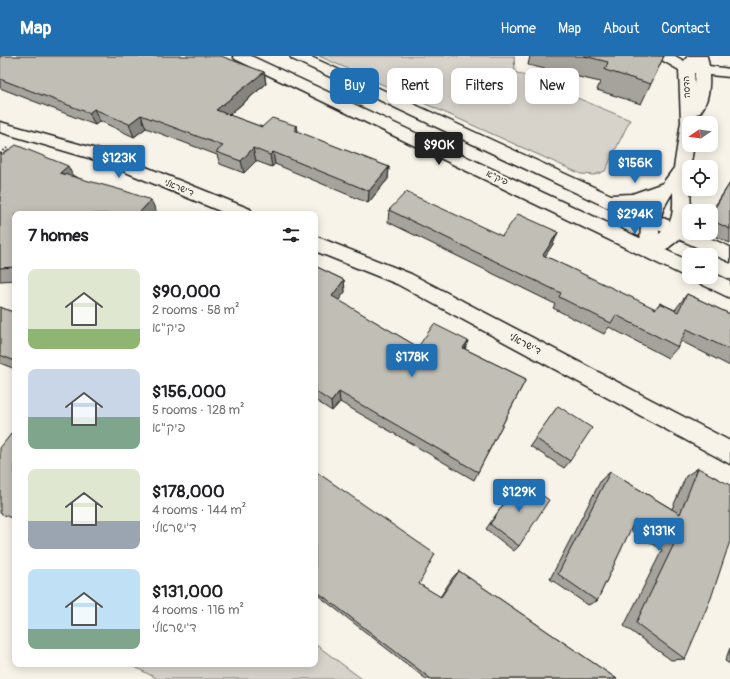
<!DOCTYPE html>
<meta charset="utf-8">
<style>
:root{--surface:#fff;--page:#f2f2f2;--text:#202124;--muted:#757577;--accent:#1f6fb2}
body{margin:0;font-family:Pangolin,"Playpen Sans Hebrew",sans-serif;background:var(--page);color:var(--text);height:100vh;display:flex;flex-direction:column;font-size:15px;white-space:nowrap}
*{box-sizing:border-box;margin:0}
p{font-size:13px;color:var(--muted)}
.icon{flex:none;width:22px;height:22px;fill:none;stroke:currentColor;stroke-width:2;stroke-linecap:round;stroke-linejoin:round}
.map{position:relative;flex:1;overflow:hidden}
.details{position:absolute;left:12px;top:155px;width:306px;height:456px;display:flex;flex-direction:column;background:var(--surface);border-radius:8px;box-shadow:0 2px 10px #0003}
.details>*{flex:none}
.hud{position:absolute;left:330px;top:12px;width:340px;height:36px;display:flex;gap:8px}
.needle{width:26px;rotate:257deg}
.tools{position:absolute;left:682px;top:60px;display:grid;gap:8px}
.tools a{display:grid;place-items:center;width:36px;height:36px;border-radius:8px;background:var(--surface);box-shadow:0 2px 10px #0003;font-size:20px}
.price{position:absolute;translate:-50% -34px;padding:0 9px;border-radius:4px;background:var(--accent);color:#fff;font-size:13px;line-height:26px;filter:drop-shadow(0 1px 2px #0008)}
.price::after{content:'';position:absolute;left:50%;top:24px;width:12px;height:9px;margin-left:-6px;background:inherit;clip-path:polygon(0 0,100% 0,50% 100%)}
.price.active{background:#222;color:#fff}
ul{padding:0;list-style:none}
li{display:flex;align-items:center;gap:12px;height:100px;padding:0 16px}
li span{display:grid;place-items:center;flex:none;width:112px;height:80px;border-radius:8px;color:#555}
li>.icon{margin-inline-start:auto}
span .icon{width:48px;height:48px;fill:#fffc;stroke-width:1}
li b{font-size:17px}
h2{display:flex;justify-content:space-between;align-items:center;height:48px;padding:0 16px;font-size:17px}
.pill{padding:0 14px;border-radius:8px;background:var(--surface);box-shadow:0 2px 10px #0003;font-size:14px;line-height:36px}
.pill.active{background:var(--accent);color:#fff}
header{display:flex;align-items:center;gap:24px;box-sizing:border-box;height:56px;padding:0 20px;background:var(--accent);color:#fff}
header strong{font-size:19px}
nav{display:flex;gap:22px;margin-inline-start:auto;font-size:14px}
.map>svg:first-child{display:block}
.green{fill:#d7d3cb;stroke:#7a7874}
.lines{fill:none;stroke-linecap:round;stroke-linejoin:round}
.minor-casing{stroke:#1c1c1c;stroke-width:3}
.major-casing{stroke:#1c1c1c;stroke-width:3}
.path{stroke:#1c1c1c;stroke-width:2;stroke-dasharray:2 2;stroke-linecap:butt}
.minor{fill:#f7f3e8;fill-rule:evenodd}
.major{fill:#f7f3e8;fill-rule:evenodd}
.wall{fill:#a5a39c;stroke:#1c1c1c}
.shaded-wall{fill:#86857f;stroke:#1c1c1c}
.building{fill:#c0beb5;stroke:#1c1c1c}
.labels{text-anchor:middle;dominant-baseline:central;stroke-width:3.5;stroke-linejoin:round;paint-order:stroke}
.far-street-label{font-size:9px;fill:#1c1c1c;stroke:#f7f3e8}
.street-label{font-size:10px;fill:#1c1c1c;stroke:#f7f3e8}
</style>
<header>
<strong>Map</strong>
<nav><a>Home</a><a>Map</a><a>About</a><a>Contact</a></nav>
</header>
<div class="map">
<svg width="730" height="623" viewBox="0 0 730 623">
<rect width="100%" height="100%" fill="#f7f3e8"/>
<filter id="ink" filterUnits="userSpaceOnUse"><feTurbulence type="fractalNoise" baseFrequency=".025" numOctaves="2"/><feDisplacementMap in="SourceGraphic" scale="8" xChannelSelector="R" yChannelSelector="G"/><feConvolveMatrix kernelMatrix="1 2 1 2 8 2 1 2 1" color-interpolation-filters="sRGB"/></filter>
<g filter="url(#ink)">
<path class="green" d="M319 0H514L515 16 630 64 605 115 594 119 581 118Z
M315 588 362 623H158L129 608H315Z"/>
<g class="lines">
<g class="minor-casing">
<path id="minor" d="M658 0H675L684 5 688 0H707L709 10 730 13V21L709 19C710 32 708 46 700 57L696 58 697 67H689V89H694L690 111H689L691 155H689C689 163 688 173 683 179 678 185 659 200 652 201 649 202 647 201 643 200L640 195 641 163 649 146 674 112 681 66 679 14 660 3ZM694 17H695L694 29ZM673 136C673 154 675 166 659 178 659 159 663 152 673 136Z
M0 66 111 97 250 153 253 158H227L99 105 0 76Z
M315 180 411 218 730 385V408L397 228 315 195Z"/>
</g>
<g class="major-casing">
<path id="major" d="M233 0H251L689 205V221H690L682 219 235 3Z
M290 0H309L611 139 632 138 666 126 672 128 675 132 672 136 635 150 689 173V177H698L730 191V206L602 149 292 3Z
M711 216 730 225V242L697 226 694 221H711Z"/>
</g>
<path class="path" d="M0 98 7 92"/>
<use href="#minor" class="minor"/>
<use href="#major" class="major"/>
</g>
<path class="wall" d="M0 0 264 16 266 28 229 59 262 71 297 70 298 76 389 111 388 123 368 147 275 108 272 111 256 105 244 117 220 108 217 99 146 72 134 81 100 65 95 69 0 32Z
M530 0H664L641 48 597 34 600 26 528 9Z
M0 100 74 120 157 157 15 158V224L1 225H0Z
M730 127V187L707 177H711V156Z
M389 154 502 180 558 176 553 188 545 200 655 253 660 247 675 254 687 238 730 258V310L681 285 678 291 668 302 609 271 604 278 553 252 555 248 388 166Z
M315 210 344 224 345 236 338 244 418 291 465 293 526 323 474 424 340 346 332 355 315 344Z
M0 251 15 257V313L0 307Z
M558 350 570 405 564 412 530 390Z
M698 412 685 603 671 604 624 570 662 494 630 474 597 545 588 549 550 523 601 424 610 416 672 453 686 420Z
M315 415 419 528 440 541 453 521 459 515 617 623H426L315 537Z
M520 424 519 490 514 495 486 473Z
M730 592V608L725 605Z"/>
<path class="shaded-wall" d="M264 16 266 28 219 67 216 54Z
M94 53 100 65 95 69 89 57Z
M141 59 146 72 134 81 129 68Z
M297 70 299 83 294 74Z
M253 92 256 105 244 117 241 105Z
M273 96 275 108 272 111 270 99Z
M68 110 75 124 60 117Z
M389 111 388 123 368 147 369 135Z
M151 144 157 157 156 158H138Z
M558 176 553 188 538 211 543 199Z
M344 224 345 236 333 252 332 240Z
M468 285 464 296 463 292Z
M339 336 340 346 332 355 331 346Z
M15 457V463L11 462Z"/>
<path class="building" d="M0 0H221L264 16 216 54 262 71 272 62 297 70 294 74 389 111 369 135 273 96 270 99 253 92 241 105 216 96 223 90 141 59 129 68 94 53 89 57 0 23Z
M584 0H664L651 28 605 14 608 6Z
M16 89 68 110 60 117 125 135 151 144 138 158H15V211L0 212V100Z
M730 127V173L711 164V158Z
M406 136 502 180 518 158 558 176 543 199 656 253 660 247 678 256 687 238 730 258V294L687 273 678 291 616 259 611 267 559 241 561 237 389 154Z
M315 210 344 224 332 240 418 291 434 268 468 285 463 292 526 323 478 416 339 336 331 346 315 335V310L318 306 315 304Z
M0 251 15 257V305L0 299Z
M558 350 592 372 570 405 535 382Z
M15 373V457L11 462 0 457V392Z
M698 412 730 429V485L711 542 685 603 636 567 674 488 635 464 597 545 558 518 610 416 680 458Z
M315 415 435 498 419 528 441 541 459 515 617 623H431L315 534Z
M520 424 549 444 519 490 490 468Z"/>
</g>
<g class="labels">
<g class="far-street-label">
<text transform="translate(687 31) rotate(-93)">הדסה</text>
<text transform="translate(497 122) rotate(25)">פיק"א</text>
<text transform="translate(179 132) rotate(22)">ד'ישראלי</text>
</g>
<g class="street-label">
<text transform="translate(525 288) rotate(28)">ד'ישראלי</text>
</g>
</g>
</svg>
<div class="tools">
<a><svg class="needle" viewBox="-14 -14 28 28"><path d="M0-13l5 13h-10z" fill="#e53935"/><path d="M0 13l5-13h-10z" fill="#757577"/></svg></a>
<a><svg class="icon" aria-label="locate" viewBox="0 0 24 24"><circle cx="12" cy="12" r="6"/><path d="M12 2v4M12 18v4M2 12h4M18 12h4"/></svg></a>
<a>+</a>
<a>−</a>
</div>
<b class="price active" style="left:439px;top:110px">$90K</b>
<b class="price" style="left:119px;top:123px">$123K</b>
<b class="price" style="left:635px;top:128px">$156K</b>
<b class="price" style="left:635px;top:179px">$294K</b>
<b class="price" style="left:412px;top:322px">$178K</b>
<b class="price" style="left:519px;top:457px">$129K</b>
<b class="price" style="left:659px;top:496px">$131K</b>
<div class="hud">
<a class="pill active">Buy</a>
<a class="pill">Rent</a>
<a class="pill">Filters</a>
<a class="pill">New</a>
</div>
<section class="details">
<h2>7 homes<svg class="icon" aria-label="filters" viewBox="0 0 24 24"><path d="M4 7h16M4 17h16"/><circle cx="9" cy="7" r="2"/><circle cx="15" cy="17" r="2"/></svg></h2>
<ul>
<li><span style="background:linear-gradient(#dfe7d0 75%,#8fb573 0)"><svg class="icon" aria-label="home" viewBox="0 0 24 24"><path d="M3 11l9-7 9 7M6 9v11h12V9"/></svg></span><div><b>$90,000</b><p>2 rooms · 58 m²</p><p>פיק&quot;א</p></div></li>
<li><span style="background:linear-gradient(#c9d6e8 60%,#7fa58c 0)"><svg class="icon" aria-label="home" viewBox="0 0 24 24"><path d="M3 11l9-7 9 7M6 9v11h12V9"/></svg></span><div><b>$156,000</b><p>5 rooms · 128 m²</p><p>פיק&quot;א</p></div></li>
<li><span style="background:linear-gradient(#dfe7d0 65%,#9aa5b1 0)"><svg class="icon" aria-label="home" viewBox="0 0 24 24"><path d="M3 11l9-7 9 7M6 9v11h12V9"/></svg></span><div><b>$178,000</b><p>4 rooms · 144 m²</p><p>ד'ישראלי</p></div></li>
<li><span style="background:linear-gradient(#bfe0f5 75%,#7fa58c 0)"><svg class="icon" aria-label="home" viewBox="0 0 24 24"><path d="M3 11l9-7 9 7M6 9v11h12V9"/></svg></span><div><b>$131,000</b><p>4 rooms · 116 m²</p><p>ד'ישראלי</p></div></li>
</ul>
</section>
</div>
